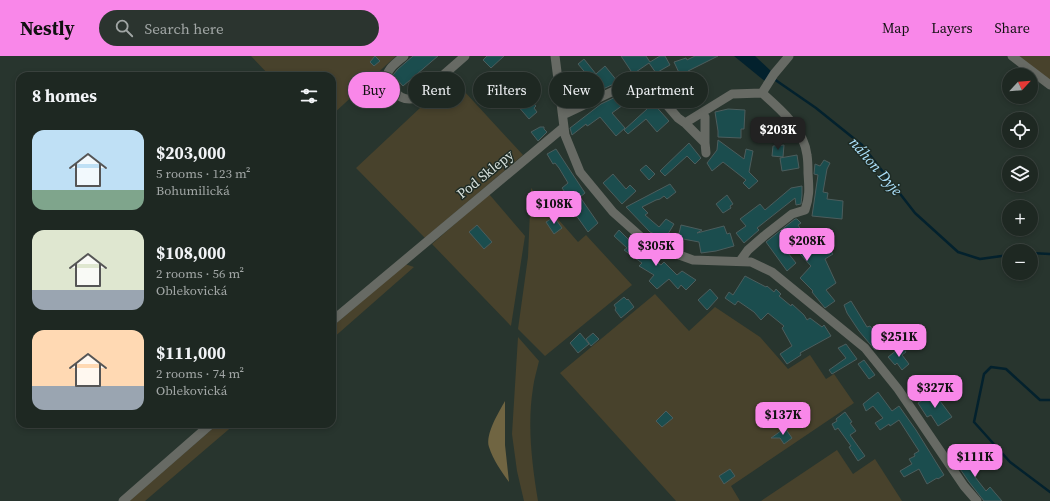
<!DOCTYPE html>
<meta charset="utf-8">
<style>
:root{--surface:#1e2822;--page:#2b342f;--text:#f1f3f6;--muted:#a1a6a5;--line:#3c4440;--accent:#f987e9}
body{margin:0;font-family:"Source Serif 4",serif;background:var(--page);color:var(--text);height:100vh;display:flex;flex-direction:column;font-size:15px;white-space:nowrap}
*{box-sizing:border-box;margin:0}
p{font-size:13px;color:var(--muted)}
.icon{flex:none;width:22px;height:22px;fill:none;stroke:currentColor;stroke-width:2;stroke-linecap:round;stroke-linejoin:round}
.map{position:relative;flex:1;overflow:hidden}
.details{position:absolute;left:16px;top:16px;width:320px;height:356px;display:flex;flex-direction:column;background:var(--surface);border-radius:12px;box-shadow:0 2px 6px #0003,0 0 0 1px var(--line)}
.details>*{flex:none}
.top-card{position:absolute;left:348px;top:16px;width:380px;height:36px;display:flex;gap:8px}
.needle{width:26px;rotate:64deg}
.buttons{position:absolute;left:1002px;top:12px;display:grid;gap:8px}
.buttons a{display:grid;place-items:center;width:36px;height:36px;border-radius:50%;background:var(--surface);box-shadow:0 2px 6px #0003,0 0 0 1px var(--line);font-size:20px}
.price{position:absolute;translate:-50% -34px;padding:0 9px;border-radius:8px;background:var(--accent);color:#111;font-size:13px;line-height:26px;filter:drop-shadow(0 1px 2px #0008)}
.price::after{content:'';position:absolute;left:50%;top:24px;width:12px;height:9px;margin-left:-6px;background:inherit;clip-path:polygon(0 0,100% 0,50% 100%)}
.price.selected{background:#222;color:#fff}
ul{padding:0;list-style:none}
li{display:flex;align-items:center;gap:12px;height:100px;padding:0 16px}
li span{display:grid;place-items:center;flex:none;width:112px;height:80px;border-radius:12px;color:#555}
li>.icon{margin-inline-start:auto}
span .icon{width:48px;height:48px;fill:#fffc;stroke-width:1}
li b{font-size:17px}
h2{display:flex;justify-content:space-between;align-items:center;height:48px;padding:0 16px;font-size:17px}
.tag{padding:0 14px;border-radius:18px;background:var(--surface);box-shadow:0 2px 6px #0003,0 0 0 1px var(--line);font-size:14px;line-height:36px}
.tag.selected{background:var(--accent);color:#111}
header{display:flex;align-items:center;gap:24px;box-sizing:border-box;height:56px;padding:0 20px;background:var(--accent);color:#111}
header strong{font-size:19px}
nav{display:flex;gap:22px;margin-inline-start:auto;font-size:14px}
.search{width:280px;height:36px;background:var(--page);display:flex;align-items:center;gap:10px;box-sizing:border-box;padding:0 14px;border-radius:22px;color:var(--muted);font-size:15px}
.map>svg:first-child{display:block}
.green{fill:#48422c}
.forest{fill:#706542}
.water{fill:#03212d}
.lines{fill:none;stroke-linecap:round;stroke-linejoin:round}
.stream{stroke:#03212d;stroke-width:2.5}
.building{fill:#1b4d4e;stroke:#4c5d5d}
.minor{stroke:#676a64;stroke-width:9}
.labels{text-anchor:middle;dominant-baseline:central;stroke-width:3;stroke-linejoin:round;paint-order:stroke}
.street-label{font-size:14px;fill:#d7e0db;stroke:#1e2b25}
.water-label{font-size:15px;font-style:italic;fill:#abe0fb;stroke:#1e2b25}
</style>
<header>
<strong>Nestly</strong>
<div class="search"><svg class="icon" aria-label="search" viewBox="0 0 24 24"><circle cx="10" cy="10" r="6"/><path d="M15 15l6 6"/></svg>Search here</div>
<nav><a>Map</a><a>Layers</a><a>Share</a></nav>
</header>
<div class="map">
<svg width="1050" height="445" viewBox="0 0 1050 445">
<rect width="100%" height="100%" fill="#28352e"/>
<path class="green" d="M251 0H396L332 59V20H270Z
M1017 0H1050V25Z
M452 22 523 99 425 182 356 112Z
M531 132 578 186 586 179 632 229 545 300 518 273 528 201Z
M489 138 525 180 511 270 432 188Z
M405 208 414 211 332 283V271Z
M655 238 689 275 715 251 760 281 788 313 810 299 826 323 834 318 854 347 731 430 740 445H676L560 317Z
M518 281 539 305C537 314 534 323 533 332 527 369 532 408 538 445H524L517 415 512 378Z
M218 368H235L145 445H129Z
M837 394 853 418 875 403 902 445H761Z"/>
<path class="forest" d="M505 345V389L509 426C502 416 493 404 489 391 485 378 499 356 505 345Z"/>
<path class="water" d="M734 0H755L773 17 766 26Z"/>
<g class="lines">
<path class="stream" d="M774 23 816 52 862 89 915 157 958 196 980 203 1009 199
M1031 197 1050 198
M1050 344H1040L1006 313 991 311 984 318 974 366 1010 406 1050 436"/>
</g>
<path class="building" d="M375 0 380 5 374 10 370 6Z
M413 0H438L403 30 393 19 398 13Z
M487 0H504L491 12 483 4Z
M621 0H646L650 6 660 0H665L670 9 656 17 649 7 633 18Z
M695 0H718L688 15 690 19 682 23 674 6 686 2 687 4Z
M584 3 596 18 605 10 618 26 601 34 594 24 593 26 578 8Z
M519 24 528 34 524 37 536 50 534 52 537 56 529 63 517 49 520 46 508 33Z
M636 34 644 37 669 65 657 76 646 63 628 78 624 74 647 53 639 42 633 41 622 43 623 49 612 57 625 72 616 80 600 61 589 69 587 70 586 68 572 79 570 72 601 48 624 37Z
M728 53 745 54 744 73H741V82L718 81V75L715 56Z
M540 71H544V73L547 76 538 85 531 76Z
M718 84 744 103 746 93 753 95 749 116 758 125 749 133 743 127 746 124 723 106 712 115 707 107 717 94Z
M689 87 701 102 695 108 687 100 665 120 660 115Z
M784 89 783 101 772 100 773 90Z
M556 93 585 137 580 141 598 167 588 176 571 152 575 150 562 132 568 127 559 112 555 107 553 108 547 98Z
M797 99 799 112 782 115 780 102Z
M824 104 830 107 827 113 823 136 828 137 827 143 843 145 842 163 812 160 818 119 814 118 815 108 820 110Z
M646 109 655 118 649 124 640 114Z
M613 118 626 133 630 129 636 135 622 148 603 127Z
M670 128 676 136 667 143 664 140 660 143 656 144 642 151 648 157 645 159 659 171 666 163 674 168 665 183 650 176 626 151Z
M802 130V139L801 148 796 149 795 142 757 172 759 174 744 187 736 177 746 170 740 163 760 148 765 154 791 132Z
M727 139 733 148 730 150 731 152 723 157 716 148Z
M554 161 562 172 554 178 546 166Z
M795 163H797L801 167 798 169 809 187 814 183 815 185 818 183 824 196 829 193 833 198 825 203 836 227 826 234 835 245 825 252 812 236 813 235 800 222 811 210 800 198 805 193 793 174 780 187 796 207 787 215 766 186Z
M477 169 492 186 484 193 469 176Z
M681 169 702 174 697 177 724 170 727 178 730 177 734 190 716 195 701 197 699 186 678 182Z
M619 174 632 187 628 191 631 189 661 209 664 206 677 219 682 215 696 224 686 234 681 229 678 233 669 223 657 233 649 225 654 219 639 210 642 207 624 194 627 192 614 180Z
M745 220 766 231 767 230 774 236 776 233 781 238 779 240 791 250 792 248 804 259 807 264 810 262 822 271 824 269 831 280 800 297 801 299 787 308 780 298 792 290 782 272 784 270 768 257 761 264 754 256 738 245 735 249 725 242 729 236 733 239Z
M710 233 718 242 707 254 698 244Z
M624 241 627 244 628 243 634 251 621 262 615 254 616 252 614 249Z
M851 245 867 271 870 270 878 280 885 274 891 282 875 294 859 275 847 257 844 249Z
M580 277 589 288 578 297 570 287Z
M593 277 599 283 591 290 586 283Z
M846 288 857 303 832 318 829 314 846 302 838 292Z
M902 290 906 296 902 299 909 308 902 314 897 307 895 309 888 301Z
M864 304 875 319 869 323 858 308Z
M878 336 892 355 899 350 916 374 944 419 938 423 937 422 927 428 919 413 904 421 900 415 912 408 909 403 915 400 914 398 919 395 899 364 890 370 889 368 880 374 875 367 883 362 873 350 866 355 863 348Z
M934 337 952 361 938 370 931 359 927 361 918 347Z
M666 355 673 362 662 371 656 365Z
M845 356 852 366 850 367 856 375 850 379 865 400 858 405 849 391 851 390 838 372 835 374 832 368 837 365 836 363Z
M785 372 792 382 784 388 780 382H771Z
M974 397 978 404 970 408 977 419 975 421 986 435 990 431 1002 445H984L969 426 954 404 962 399 964 403Z
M730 413 735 420 724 428 719 420Z"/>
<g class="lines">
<path class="minor" d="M404 0C396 7 386 13 386 25 397 37 399 46 417 42L465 0
M555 0 565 79 580 116 613 156 649 188 693 204 751 206 772 216 865 292 898 333 964 430 977 445
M1012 0 1050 29
M762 37 774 18 789 0
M702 57 705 61V87
M563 59 622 31 637 28 654 34 678 62 685 67 732 38 762 37C780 53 804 73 807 99 808 105 808 111 808 117 809 132 810 139 805 154L792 158 764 180 748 194 740 205
M685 67 705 87 706 97
M332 265 564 71
M123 445 211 368"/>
</g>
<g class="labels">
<g class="street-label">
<text transform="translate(485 118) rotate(-39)">Pod Sklepy</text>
</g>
<g class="water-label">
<text transform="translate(876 110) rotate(49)">náhon Dyje</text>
</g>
</g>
</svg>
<div class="buttons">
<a><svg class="needle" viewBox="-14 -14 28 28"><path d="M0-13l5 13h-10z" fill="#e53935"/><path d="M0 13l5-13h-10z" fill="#a1a6a5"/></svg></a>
<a><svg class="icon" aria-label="locate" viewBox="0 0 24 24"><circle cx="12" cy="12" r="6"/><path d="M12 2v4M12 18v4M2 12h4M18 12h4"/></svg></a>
<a><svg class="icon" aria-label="layers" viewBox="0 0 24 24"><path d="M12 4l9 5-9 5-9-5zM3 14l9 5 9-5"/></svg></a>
<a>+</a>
<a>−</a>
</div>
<b class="price selected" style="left:778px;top:95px">$203K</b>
<b class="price" style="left:554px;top:169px">$108K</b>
<b class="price" style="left:807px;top:206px">$208K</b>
<b class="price" style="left:656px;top:211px">$305K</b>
<b class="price" style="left:899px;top:302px">$251K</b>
<b class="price" style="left:935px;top:353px">$327K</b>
<b class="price" style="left:783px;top:380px">$137K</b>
<b class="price" style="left:975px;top:422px">$111K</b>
<div class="top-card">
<a class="tag selected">Buy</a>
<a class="tag">Rent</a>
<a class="tag">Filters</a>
<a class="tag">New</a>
<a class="tag">Apartment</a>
</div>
<section class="details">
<h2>8 homes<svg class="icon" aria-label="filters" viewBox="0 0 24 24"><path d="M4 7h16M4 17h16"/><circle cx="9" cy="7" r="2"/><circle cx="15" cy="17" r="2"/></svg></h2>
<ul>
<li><span style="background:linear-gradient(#bfe0f5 75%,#7fa58c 0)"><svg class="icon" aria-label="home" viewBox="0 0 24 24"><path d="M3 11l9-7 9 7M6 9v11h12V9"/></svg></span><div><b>$203,000</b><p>5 rooms · 123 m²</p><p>Bohumilická</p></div></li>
<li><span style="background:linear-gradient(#dfe7d0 75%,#9aa5b1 0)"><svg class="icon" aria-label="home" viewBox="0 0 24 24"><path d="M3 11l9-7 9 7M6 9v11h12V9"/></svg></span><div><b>$108,000</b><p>2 rooms · 56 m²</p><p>Oblekovická</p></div></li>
<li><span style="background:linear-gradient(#ffd9b3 70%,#9aa5b1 0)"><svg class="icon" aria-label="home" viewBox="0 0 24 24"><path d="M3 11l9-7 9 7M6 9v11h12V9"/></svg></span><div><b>$111,000</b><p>2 rooms · 74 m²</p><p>Oblekovická</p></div></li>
</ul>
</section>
</div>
